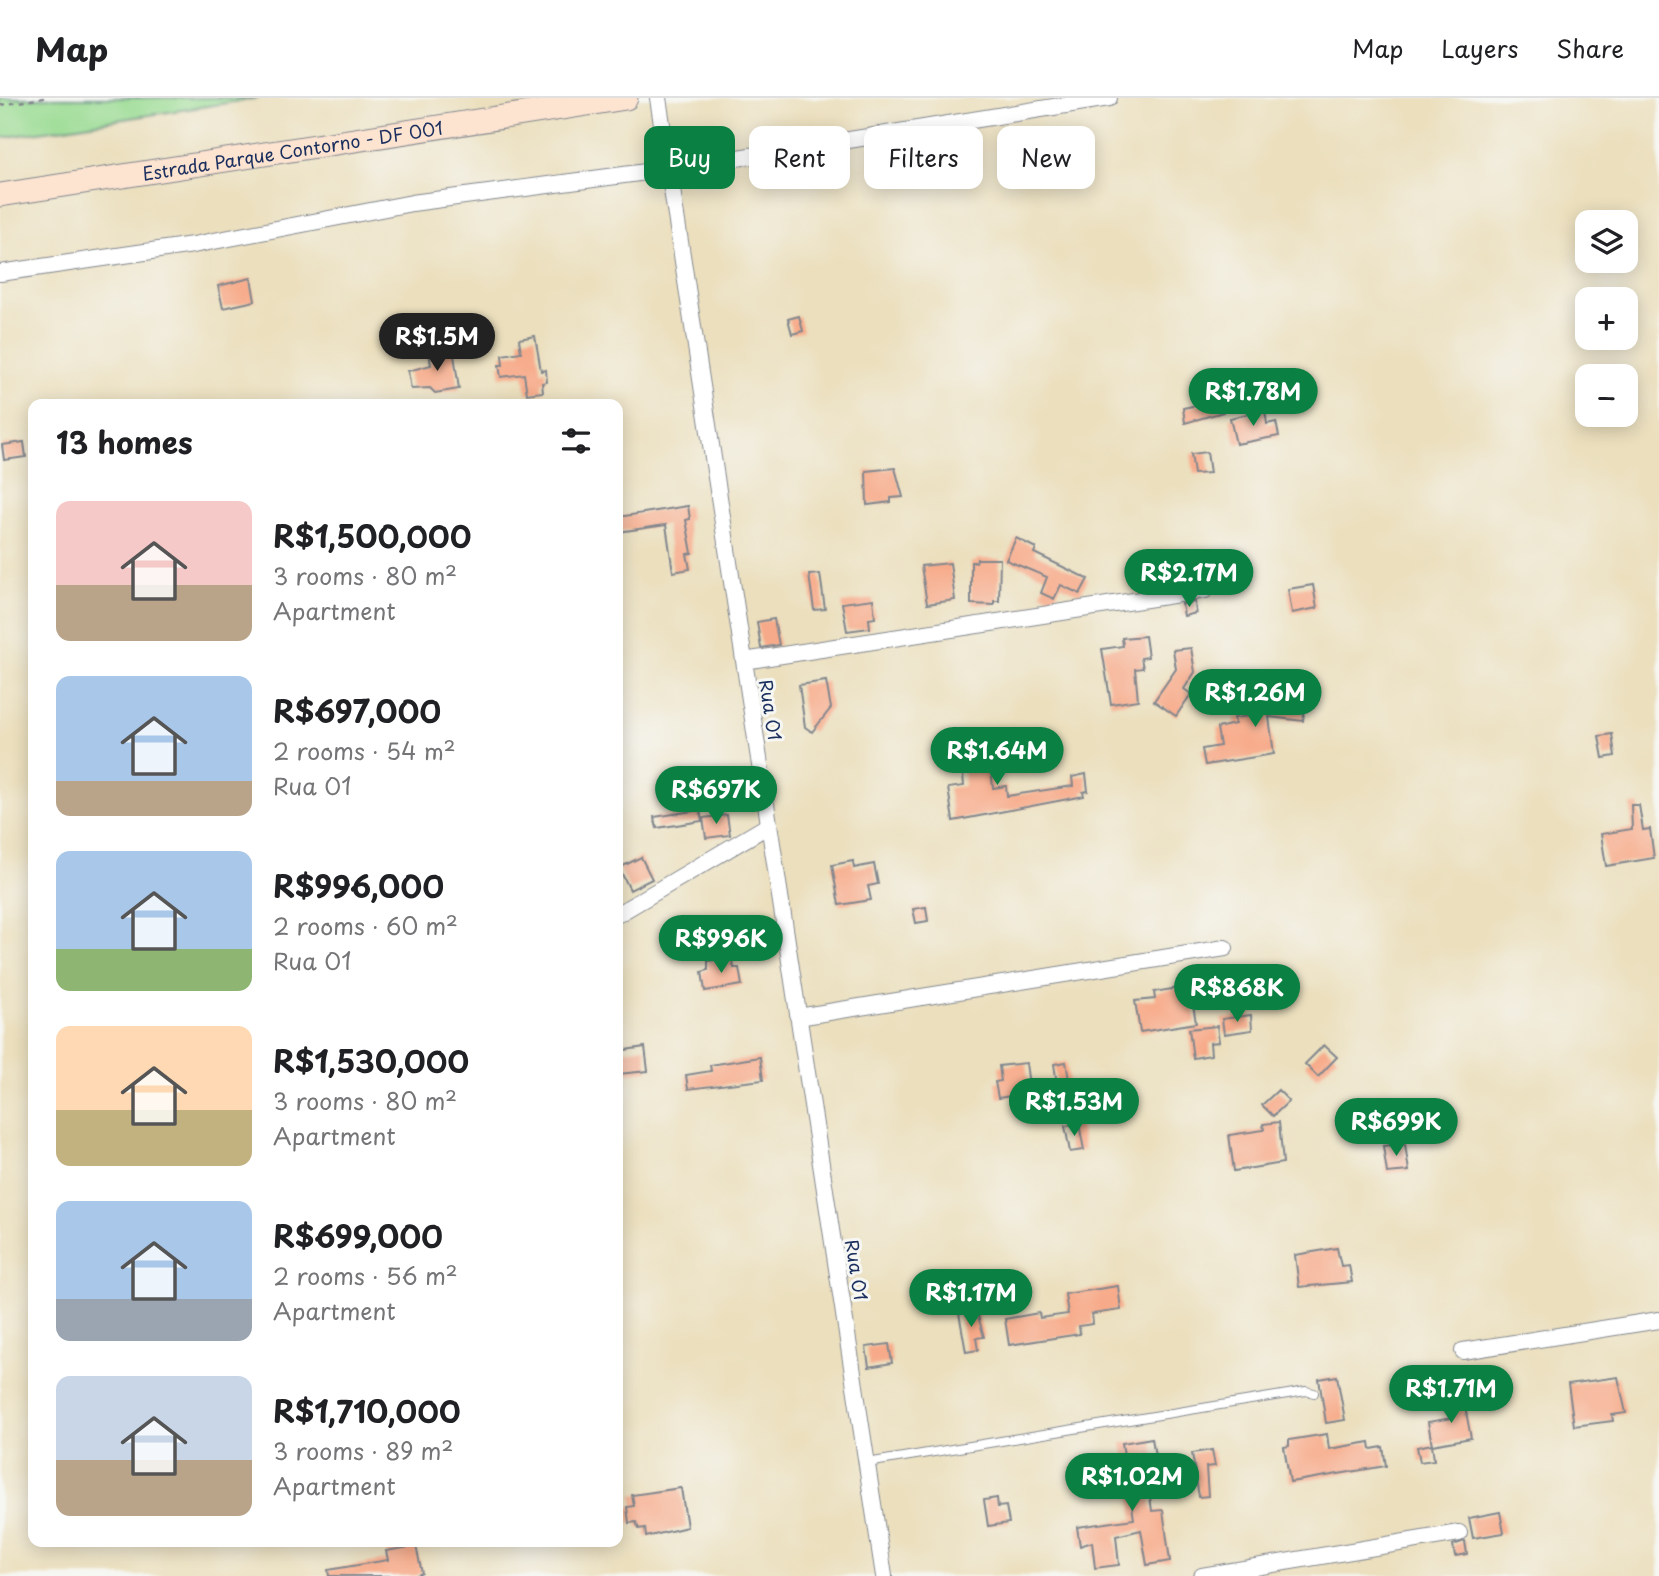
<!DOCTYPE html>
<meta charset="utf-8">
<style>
:root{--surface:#fff;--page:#f2f2f2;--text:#202124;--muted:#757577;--line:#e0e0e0;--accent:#0b8043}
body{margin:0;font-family:"Playpen Sans",sans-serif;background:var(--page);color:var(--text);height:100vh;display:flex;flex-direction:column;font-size:26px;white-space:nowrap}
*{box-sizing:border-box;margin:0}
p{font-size:23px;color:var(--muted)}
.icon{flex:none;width:38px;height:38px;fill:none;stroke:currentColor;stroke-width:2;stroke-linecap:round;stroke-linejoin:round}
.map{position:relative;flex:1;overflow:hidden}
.sheet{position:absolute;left:28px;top:301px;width:595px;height:1148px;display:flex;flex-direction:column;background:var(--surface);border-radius:14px;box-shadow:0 4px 18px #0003}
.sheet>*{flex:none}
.hud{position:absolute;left:644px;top:28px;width:665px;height:63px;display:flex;gap:14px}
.fabs{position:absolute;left:1575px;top:112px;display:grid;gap:14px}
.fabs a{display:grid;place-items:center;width:63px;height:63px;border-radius:14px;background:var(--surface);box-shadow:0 4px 18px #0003;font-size:35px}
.price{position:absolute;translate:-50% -60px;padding:0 16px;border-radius:24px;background:var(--accent);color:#fff;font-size:23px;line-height:46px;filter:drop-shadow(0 2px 4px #0008)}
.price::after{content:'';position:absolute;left:50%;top:42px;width:21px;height:16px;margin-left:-10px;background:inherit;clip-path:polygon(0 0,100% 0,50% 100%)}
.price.current{background:#222;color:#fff}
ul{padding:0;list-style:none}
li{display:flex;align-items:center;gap:21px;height:175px;padding:0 28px}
li span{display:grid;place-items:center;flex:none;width:196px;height:140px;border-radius:14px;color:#555}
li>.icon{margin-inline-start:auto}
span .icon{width:84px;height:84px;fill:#fffc;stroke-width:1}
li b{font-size:30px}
h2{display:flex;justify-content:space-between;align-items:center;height:84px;padding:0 28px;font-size:30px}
.chip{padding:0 24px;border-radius:14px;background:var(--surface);box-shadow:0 4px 18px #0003;font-size:24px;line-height:63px}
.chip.current{background:var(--accent);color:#fff}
header{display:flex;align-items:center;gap:42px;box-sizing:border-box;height:98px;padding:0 35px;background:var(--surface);border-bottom:2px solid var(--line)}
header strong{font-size:33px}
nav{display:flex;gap:38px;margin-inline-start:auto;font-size:24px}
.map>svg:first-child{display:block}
.green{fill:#99db91;stroke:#5a8578;stroke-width:2}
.building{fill:#f7aa89}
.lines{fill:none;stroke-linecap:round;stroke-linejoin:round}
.lane-casing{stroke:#83878e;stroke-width:10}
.street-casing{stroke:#83878e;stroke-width:18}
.secondary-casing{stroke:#83878e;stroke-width:25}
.path{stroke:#83878e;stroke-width:2.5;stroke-dasharray:5 5;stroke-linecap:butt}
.lane{stroke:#fff;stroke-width:8}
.street{stroke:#fff;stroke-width:16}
.secondary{stroke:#fde4d1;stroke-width:23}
.labels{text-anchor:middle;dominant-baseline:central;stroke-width:6;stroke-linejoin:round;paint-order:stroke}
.street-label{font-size:18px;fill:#1b2f5e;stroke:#f6f6f2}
</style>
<header>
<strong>Map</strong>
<nav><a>Map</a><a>Layers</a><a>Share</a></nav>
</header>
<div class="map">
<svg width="1659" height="1478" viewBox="0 0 1659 1478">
<rect width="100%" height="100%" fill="#f6f6f2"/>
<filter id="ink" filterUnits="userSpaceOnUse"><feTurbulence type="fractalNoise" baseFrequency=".0143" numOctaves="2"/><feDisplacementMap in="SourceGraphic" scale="14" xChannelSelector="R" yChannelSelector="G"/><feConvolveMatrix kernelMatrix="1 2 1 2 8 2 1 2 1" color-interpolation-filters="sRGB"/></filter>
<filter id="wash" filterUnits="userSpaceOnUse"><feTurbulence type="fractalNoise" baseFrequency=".00686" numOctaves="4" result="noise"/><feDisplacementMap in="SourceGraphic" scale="28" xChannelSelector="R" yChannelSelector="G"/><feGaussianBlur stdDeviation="1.57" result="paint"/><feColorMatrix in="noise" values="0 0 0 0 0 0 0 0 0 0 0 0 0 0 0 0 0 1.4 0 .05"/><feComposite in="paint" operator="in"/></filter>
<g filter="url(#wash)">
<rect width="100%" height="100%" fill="#ebdfbd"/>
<path class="green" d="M0 0H259L0 40Z"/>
<g id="blocks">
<path class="building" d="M251 180 255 203 223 210 218 188Z
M799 218 803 233 792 236 788 221Z
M535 238 541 273 546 272 547 284 542 285 543 294 527 296 524 276 501 279 499 267H503L502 257 521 254 519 241Z
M453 250 459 291 435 295 430 290 411 291 408 273 431 267 429 254Z
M1221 302 1223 314 1185 325 1183 310Z
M1265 312 1267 326 1276 324 1279 338 1236 346 1230 320Z
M24 344 26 359 4 362 2 347Z
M1207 354 1210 375 1194 376 1191 356Z
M895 370 903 399 891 400V404L867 407 866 373Z
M688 408 690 421 686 422 692 455 687 456 690 471 673 474 666 427 618 434V419Z
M1016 440 1036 450 1034 455 1088 481 1080 496 1061 487 1054 501 1041 495 1047 479 1006 462Z
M977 461H1000L999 503H994V507L971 506V464H976Z
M950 465 955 502 927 506 921 468Z
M820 476 825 511 814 512 809 477Z
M1313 487 1317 510 1292 515 1288 491Z
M873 501 875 520 869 521 870 530 847 533 842 505Z
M1195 504 1196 515 1184 518 1182 506Z
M774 521 779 547 761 550 757 524Z
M1145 538 1148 559 1141 560 1143 570 1135 571 1138 602 1111 606 1102 551 1123 548 1122 540Z
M1191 550 1195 574 1184 591 1191 596 1176 618 1154 603 1176 571 1173 552Z
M826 583 831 610 812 634 805 629 799 587Z
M1284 590 1289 596 1306 598 1303 623 1269 619 1274 656 1205 667 1202 651 1220 648 1217 630 1235 626 1234 620 1258 617 1252 604 1268 597 1270 600Z
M1612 636 1615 658 1603 660 1599 638Z
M988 640 993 690 1006 688 1007 698 1073 688 1072 679 1086 676 1088 693 1083 694 1084 698 953 723 948 690 964 688 960 643Z
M1631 707H1639L1643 732 1650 731 1654 760 1606 768 1601 736 1632 731Z
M700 712 702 723 657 730 654 719Z
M727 717 730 737 706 740 703 720Z
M641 759 652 781 630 792 619 770Z
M853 763 854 770 874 766 878 786 868 788 871 802 839 807 832 767Z
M926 809 928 823 916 825 913 811Z
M732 859 734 870H739L742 887 705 893 702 874 708 872V863Z
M1190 888 1196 925 1140 934 1135 903 1155 901 1154 894Z
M1251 917 1252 932 1224 936 1222 921Z
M1217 928 1219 944 1210 945 1211 957 1193 960 1189 931Z
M1324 947 1337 959 1318 979 1305 966Z
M645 949 648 973 618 976V953Z
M760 959 763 982 688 991 686 977 711 973 710 967Z
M1066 964 1069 982 1057 986 1054 966Z
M1026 965 1030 995 998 1000 995 984 1001 983 999 968Z
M1278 992 1289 1003 1273 1018 1262 1007Z
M1279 1024 1283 1065 1234 1073 1229 1037 1264 1032 1263 1026Z
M1079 1026 1084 1052 1070 1054 1065 1028Z
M1405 1046 1409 1073 1387 1075 1383 1048Z
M1337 1150 1341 1168 1349 1167 1352 1184 1299 1189 1295 1157Z
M1118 1188 1121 1212 1092 1216 1093 1226 1079 1228 1080 1236 1009 1247 1005 1221 1039 1215 1040 1220 1068 1216 1065 1196Z
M976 1211 984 1239 976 1240 978 1252 966 1254 959 1215Z
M889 1246 892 1265 869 1269 866 1249Z
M1337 1278 1345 1322 1326 1325 1319 1281Z
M1618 1279 1626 1315 1612 1317 1613 1323 1574 1328 1568 1286Z
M1463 1298 1471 1340 1432 1347 1428 1324 1452 1320 1449 1301Z
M1327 1336 1329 1351 1370 1344 1371 1351 1383 1349 1386 1368 1290 1384 1284 1349 1289 1348V1342Z
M1152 1340 1158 1376 1147 1377 1152 1413 1163 1412 1170 1463 1147 1467 1141 1432 1116 1438 1119 1467 1095 1470 1092 1444 1080 1448 1077 1429 1134 1421 1122 1345Z
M1432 1346 1434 1362 1420 1364 1417 1349Z
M1212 1352 1215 1368 1206 1369 1208 1398 1199 1399 1192 1355Z
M681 1390 687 1429 646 1439 645 1430 639 1431 636 1424 629 1425 627 1409 634 1408 632 1397Z
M997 1400 998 1409 1006 1408 1009 1425 988 1428 984 1402Z
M1500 1414 1504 1435 1473 1440 1469 1420Z
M1465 1443 1467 1456 1455 1458 1453 1447Z
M416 1448 422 1475 415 1478H329L328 1472 388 1462 386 1453Z"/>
</g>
</g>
<g filter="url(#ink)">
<use href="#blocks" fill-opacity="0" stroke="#83878e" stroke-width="2"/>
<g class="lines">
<g class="lane-casing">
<path id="lane" d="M867 1365 1306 1293 1314 1295"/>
</g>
<g class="street-casing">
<path id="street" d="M658 0 884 1478
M0 175 193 147 412 105 669 71 1109 0
M744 563 1205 492
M618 816 769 727
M798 919 1225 850
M1463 1253 1659 1222
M1202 1478 1459 1435"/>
</g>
<g class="secondary-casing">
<g id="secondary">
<path id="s1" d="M0 97 626 0"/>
</g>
</g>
<path class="path" d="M0 7 44 0"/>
<use href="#lane" class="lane"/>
<use href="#street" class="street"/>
<use href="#secondary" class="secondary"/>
</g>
</g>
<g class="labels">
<g class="street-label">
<text stroke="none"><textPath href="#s1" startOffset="296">Estrada Parque Contorno - DF 001</textPath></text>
<text transform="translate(771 612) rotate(81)">Rua 01</text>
<text transform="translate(857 1172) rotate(81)">Rua 01</text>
</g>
</g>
</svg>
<div class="fabs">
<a><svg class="icon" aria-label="layers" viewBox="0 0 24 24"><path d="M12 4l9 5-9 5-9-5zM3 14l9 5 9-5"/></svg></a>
<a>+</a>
<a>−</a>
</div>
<b class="price current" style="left:437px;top:275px">R$1.5M</b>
<b class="price" style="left:1253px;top:330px">R$1.78M</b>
<b class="price" style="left:1189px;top:511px">R$2.17M</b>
<b class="price" style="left:1255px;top:631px">R$1.26M</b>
<b class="price" style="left:997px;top:689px">R$1.64M</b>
<b class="price" style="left:716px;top:728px">R$697K</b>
<b class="price" style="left:721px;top:877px">R$996K</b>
<b class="price" style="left:1237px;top:926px">R$868K</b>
<b class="price" style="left:1074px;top:1040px">R$1.53M</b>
<b class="price" style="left:1396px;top:1060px">R$699K</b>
<b class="price" style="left:971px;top:1231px">R$1.17M</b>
<b class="price" style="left:1451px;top:1327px">R$1.71M</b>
<b class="price" style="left:1132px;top:1415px">R$1.02M</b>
<div class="hud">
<a class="chip current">Buy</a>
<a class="chip">Rent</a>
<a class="chip">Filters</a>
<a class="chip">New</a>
</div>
<section class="sheet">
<h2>13 homes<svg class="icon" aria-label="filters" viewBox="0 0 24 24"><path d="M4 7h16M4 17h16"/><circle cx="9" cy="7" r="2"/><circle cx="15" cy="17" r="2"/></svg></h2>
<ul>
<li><span style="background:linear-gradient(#f6c9c9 60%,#b9a48a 0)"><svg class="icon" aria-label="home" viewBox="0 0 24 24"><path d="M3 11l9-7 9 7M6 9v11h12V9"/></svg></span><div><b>R$1,500,000</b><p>3 rooms · 80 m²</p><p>Apartment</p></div></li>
<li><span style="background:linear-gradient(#a9c7e8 75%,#b9a48a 0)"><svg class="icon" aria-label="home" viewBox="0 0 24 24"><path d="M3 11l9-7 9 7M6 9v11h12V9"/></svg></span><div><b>R$697,000</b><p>2 rooms · 54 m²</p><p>Rua 01</p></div></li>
<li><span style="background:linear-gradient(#a9c7e8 70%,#8fb573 0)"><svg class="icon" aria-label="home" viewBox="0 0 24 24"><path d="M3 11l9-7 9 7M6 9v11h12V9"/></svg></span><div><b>R$996,000</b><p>2 rooms · 60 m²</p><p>Rua 01</p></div></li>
<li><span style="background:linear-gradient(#ffd9b3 60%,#c2b280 0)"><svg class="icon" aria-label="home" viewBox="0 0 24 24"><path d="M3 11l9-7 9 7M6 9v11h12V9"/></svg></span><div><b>R$1,530,000</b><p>3 rooms · 80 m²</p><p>Apartment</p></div></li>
<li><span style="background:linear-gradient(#a9c7e8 70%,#9aa5b1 0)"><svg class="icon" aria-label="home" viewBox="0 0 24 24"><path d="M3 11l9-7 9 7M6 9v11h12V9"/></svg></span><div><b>R$699,000</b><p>2 rooms · 56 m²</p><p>Apartment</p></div></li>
<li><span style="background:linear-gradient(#c9d6e8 60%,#b9a48a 0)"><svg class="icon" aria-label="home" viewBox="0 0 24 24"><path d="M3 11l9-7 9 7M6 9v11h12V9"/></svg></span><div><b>R$1,710,000</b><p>3 rooms · 89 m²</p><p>Apartment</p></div></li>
</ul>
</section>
</div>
